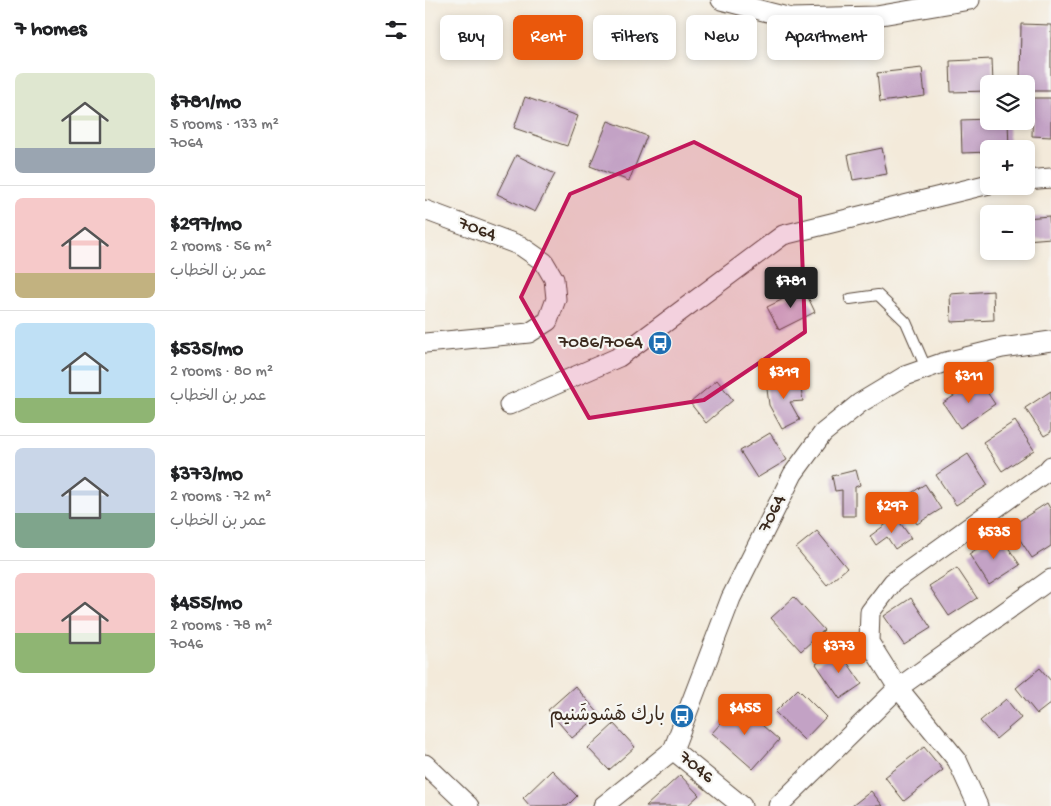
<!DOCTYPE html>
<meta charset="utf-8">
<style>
:root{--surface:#fff;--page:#f2f2f2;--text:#202124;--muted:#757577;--line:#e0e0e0;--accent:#ea580c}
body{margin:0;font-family:"Gochi Hand","Playpen Sans Arabic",sans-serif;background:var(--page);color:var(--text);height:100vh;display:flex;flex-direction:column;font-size:19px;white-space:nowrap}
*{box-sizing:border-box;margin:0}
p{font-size:16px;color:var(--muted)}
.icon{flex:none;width:28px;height:28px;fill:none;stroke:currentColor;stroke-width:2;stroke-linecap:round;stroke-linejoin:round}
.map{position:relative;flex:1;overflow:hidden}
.details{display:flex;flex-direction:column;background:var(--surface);width:425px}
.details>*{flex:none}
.top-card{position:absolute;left:15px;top:15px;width:475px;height:45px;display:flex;gap:10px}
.tools{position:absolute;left:555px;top:75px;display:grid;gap:10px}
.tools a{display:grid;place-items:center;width:55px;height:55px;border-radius:8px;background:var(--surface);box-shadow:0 2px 8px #0003;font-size:25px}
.price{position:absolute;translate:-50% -42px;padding:0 11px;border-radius:5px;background:var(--accent);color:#fff;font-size:16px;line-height:32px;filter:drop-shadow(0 1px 2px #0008)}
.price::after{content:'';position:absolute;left:50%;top:30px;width:15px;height:11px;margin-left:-8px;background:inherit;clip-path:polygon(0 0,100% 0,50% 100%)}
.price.selected{background:#222;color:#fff}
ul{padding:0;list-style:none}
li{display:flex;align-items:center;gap:15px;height:125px;padding:0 15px}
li+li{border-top:1px solid var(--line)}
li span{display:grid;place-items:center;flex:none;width:140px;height:100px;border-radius:8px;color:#555}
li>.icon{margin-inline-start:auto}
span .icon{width:60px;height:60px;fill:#fffc;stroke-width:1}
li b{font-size:21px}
h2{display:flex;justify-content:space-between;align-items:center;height:60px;padding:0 15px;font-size:21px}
.pill{padding:0 18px;border-radius:8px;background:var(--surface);box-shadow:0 2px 8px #0003;font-size:18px;line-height:45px}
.pill.selected{background:var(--accent);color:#fff}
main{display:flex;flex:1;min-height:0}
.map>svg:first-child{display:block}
.building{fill:#c3a2c5}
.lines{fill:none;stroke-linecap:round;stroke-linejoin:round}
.service-casing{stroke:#57473a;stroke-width:12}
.minor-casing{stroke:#57473a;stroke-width:21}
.service{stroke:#fff;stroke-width:10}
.minor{stroke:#fff;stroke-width:19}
.marked{fill:#c2185b;fill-opacity:0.2;stroke:#c2185b;stroke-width:4;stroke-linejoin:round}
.labels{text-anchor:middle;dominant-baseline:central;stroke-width:4.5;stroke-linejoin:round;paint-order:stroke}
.street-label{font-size:19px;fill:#3b2a1e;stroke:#f6f6f2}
.poi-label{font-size:19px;fill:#3b2a1e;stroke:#f6f6f2;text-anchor:end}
</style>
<main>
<section class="details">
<h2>7 homes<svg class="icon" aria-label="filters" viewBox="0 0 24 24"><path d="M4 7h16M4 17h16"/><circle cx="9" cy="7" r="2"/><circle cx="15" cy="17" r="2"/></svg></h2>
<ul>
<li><span style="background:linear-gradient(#dfe7d0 75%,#9aa5b1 0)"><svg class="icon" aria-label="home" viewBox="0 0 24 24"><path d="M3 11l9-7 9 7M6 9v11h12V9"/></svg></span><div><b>$781/mo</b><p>5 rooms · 133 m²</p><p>7064</p></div></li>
<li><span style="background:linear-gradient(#f6c9c9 75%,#c2b280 0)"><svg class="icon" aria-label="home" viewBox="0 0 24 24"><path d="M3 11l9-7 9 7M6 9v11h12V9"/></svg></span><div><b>$297/mo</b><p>2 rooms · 56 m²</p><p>عمر بن الخطاب</p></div></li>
<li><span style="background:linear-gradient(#bfe0f5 75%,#8fb573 0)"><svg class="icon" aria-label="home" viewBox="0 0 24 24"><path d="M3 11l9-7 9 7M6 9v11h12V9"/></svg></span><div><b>$535/mo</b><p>2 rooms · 80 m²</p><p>عمر بن الخطاب</p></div></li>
<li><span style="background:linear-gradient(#c9d6e8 65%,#7fa58c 0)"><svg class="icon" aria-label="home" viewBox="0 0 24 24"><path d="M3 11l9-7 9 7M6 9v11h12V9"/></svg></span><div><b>$373/mo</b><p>2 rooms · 72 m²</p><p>عمر بن الخطاب</p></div></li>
<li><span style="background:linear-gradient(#f6c9c9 60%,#8fb573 0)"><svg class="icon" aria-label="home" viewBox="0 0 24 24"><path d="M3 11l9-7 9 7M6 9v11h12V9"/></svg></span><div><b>$455/mo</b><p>2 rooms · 78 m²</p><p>7046</p></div></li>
</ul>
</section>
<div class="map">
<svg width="626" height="806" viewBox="0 0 626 806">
<rect width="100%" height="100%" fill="#f6f6f2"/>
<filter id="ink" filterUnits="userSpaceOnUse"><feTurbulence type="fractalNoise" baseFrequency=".02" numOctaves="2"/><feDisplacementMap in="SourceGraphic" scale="10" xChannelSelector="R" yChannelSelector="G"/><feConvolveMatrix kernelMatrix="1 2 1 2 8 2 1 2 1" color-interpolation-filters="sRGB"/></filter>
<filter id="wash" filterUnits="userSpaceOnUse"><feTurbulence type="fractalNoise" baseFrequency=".0096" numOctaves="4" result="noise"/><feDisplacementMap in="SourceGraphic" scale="20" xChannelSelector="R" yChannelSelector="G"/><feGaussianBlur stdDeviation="1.12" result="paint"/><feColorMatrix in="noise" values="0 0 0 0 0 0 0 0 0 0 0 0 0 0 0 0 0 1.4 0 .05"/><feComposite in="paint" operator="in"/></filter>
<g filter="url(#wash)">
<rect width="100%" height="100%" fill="#f3eada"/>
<g id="blocks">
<path class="building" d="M596 24 626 25V91H601V84H595Z
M567 59 568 84H564V91L526 92 525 61Z
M497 68 500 96 455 102 452 73Z
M100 97 153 116 142 146 89 128Z
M608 98H626V137L607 136Z
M564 119V121H583L584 149H564V152L537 153 536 120Z
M183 121 222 136 204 181 165 166Z
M457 148 462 174 428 180 423 155Z
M91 155 130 174 110 212 72 194Z
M624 216 626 238 601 240V218Z
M379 289 390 312 354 330 342 307Z
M568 291 569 320 526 322 525 294Z
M374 377 378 401 365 402 375 420 357 429 344 405 341 381Z
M292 380 308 400 281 423 265 403Z
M554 380 570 404 535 428 518 403Z
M626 391V432L619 436 600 408Z
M590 421 609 450 577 471 558 442Z
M345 433 362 460 332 478 315 451Z
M543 454 563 485 531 505 511 475Z
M431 470 435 485 430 487V516H417V490L410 491 407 476Z
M500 484 516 509 492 524 476 500Z
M622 503 626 510V546L607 558 586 526Z
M471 517 486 538 470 549 462 537 451 545 445 536Z
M392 531 422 568 402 585 371 548Z
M574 534 595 565 564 585 544 554Z
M532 568 552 598 524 616 504 586Z
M369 597 399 630 376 651 346 618Z
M486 598 506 628 479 645 459 616Z
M413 649 437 684 415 699 391 664Z
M615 668 626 681V703L612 714 591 688Z
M150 686 175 715 147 738 123 710Z
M373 689 401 717 379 740 350 712Z
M581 699 596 718 571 739 555 721Z
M313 704 354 740 328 769 287 733Z
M189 724 210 747 184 770 163 748Z
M499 747 518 770 479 801 460 777Z
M127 770 152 796 142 806H105L98 798Z
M255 775 274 795 262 806H221Z
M446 791 458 806H427Z"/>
</g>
</g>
<g filter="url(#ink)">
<use href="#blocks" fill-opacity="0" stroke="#57473a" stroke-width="1"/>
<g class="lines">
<g class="service-casing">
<path id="service" d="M425 299 453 295 481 322 501 368"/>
</g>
<g class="minor-casing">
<path id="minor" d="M296 0 366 18 451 16 545 0
M601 180 626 178
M0 210 96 246 119 262 129 279 131 299 123 321 104 333 0 343
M84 405 194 357 358 235 564 184
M248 750 317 806
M0 764 44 806
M178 806 248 750 306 598 368 474 398 433 435 403 480 376 517 363 577 348 626 341
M353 806 473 688 626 579
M553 806 532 760 473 688 444 642 445 612 468 582 621 472 626 466"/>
</g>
<use href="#service" class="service"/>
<use href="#minor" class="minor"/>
</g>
</g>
<path class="marked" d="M269 142 375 197 380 332 279 400 164 418 96 297 145 194Z"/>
<defs>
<g id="bus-disc" transform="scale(1.25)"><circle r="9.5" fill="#1f6fb2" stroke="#f6f6f2"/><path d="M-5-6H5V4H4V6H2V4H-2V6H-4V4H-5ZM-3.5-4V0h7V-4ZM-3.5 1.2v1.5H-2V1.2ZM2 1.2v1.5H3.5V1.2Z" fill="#fff"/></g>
</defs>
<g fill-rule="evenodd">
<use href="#bus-disc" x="235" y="343"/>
<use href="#bus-disc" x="257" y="716"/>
</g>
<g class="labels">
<g class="street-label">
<text transform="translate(52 230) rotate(21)">7064</text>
<text transform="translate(348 514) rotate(-63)">7064</text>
<text transform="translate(271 768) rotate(39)">7046</text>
</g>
<g class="poi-label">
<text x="218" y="343">7086/7064</text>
<text x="240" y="716">بارك هَشوشَنيم</text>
</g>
</g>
</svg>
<div class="tools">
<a><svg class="icon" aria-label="layers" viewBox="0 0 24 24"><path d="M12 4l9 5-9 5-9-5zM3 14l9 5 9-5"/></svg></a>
<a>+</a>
<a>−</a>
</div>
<b class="price selected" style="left:366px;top:309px">$781</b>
<b class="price" style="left:359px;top:400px">$319</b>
<b class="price" style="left:544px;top:404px">$311</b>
<b class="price" style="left:467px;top:534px">$297</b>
<b class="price" style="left:569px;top:560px">$535</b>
<b class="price" style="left:414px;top:674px">$373</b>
<b class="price" style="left:320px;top:736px">$455</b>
<div class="top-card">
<a class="pill">Buy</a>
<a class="pill selected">Rent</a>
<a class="pill">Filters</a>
<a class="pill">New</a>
<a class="pill">Apartment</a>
</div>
</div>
</main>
